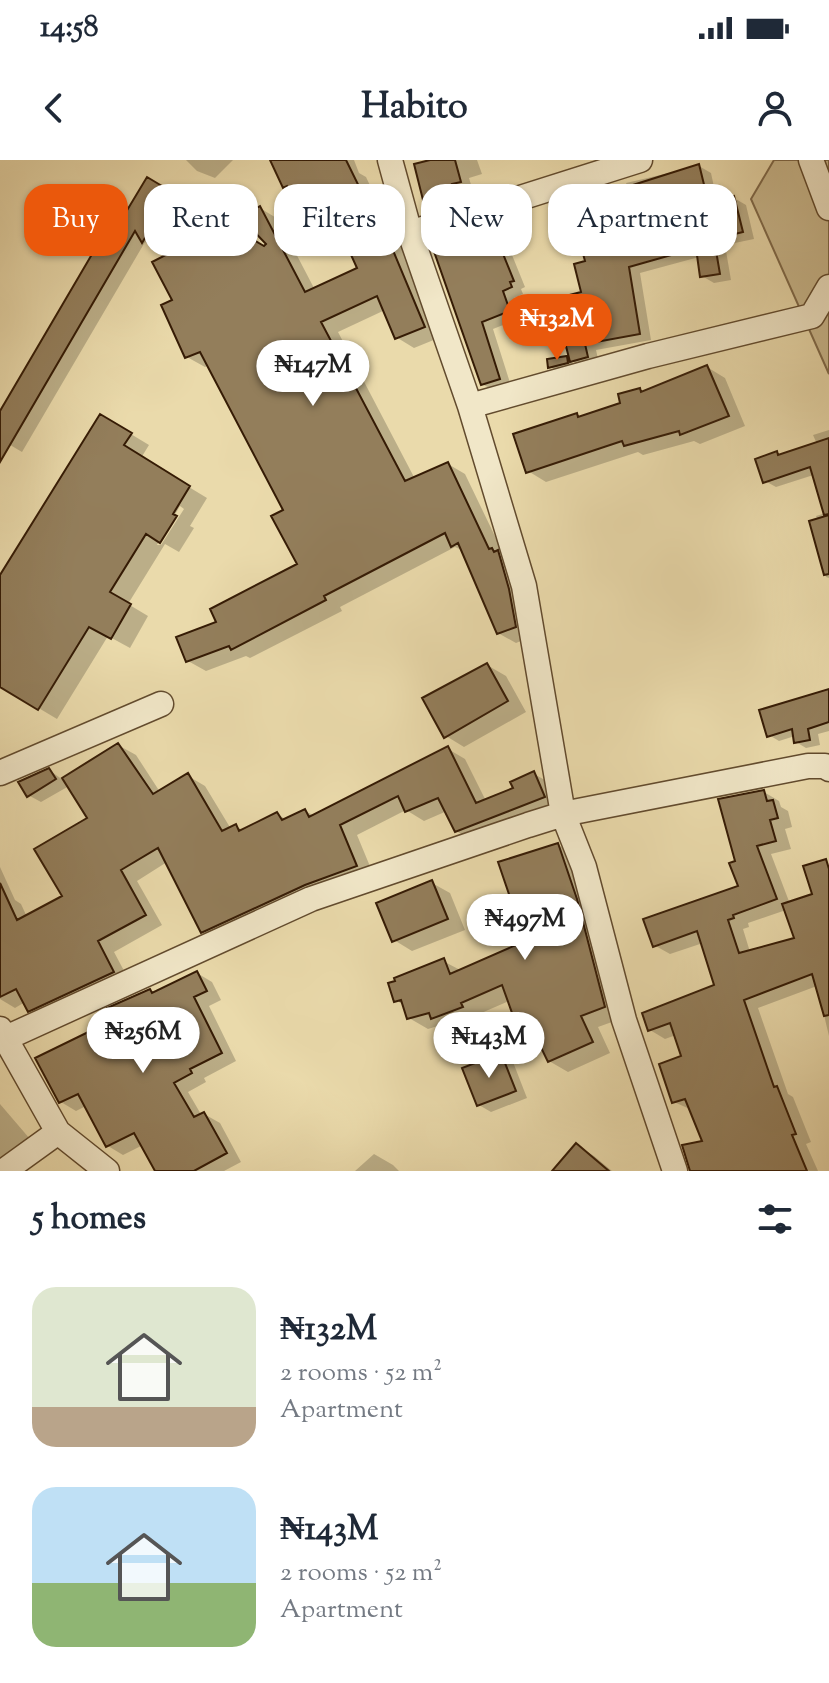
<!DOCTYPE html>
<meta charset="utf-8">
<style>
:root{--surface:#fff;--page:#f2f2f3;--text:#1f2937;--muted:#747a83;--accent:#ea580c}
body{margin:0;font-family:"Sorts Mill Goudy",serif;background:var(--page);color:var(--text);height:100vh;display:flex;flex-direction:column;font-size:30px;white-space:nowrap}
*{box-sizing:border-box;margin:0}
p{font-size:26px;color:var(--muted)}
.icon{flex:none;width:44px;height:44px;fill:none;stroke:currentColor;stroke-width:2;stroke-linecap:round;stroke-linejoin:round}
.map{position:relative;height:1011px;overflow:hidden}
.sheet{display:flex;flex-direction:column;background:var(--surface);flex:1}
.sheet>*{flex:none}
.banner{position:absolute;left:24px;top:24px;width:782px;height:72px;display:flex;gap:16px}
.price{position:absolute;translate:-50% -68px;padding:0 18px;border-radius:28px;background:#fff;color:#222;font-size:26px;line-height:52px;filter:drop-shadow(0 2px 4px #0008)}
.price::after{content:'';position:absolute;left:50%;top:48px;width:24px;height:18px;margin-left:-12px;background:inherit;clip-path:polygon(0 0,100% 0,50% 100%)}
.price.selected{background:var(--accent);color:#fff}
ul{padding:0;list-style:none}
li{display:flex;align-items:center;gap:24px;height:200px;padding:0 32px}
li span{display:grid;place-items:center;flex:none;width:224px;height:160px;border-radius:24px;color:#555}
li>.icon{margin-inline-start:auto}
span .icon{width:96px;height:96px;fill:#fffc;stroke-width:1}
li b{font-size:34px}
h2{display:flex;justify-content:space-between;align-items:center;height:96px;padding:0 32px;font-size:34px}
.pill{padding:0 28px;border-radius:24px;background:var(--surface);box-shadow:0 2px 6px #0004;font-size:28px;line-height:72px}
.pill.selected{background:var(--accent);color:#fff}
.status{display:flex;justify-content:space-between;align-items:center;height:56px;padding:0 40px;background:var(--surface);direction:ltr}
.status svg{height:22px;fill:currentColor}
header{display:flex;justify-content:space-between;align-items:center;height:104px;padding:0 32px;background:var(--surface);font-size:36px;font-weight:700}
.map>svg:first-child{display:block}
.green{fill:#cbba8f;stroke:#806a4a;stroke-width:2}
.shadow{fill:#0003;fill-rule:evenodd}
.building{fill:#937e5b;stroke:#351b05;stroke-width:2}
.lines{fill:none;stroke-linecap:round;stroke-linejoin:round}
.minor-casing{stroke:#624b2e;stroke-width:27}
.minor{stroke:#f1e7c8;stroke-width:24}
</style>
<div class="status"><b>14:58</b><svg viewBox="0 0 49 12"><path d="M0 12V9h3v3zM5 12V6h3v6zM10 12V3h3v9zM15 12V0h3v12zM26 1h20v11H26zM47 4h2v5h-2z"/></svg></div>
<header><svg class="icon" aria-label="back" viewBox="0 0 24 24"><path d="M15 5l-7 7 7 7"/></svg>Habito<svg class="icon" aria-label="person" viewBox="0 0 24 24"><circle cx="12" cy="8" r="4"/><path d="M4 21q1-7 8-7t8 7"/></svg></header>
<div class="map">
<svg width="829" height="1011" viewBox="0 0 829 1011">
<rect width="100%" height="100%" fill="#eadaab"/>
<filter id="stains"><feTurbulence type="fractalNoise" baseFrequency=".0025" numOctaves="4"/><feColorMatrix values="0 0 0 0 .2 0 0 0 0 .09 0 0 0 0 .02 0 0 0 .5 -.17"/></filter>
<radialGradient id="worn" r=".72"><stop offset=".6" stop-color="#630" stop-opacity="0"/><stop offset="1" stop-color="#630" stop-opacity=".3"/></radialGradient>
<path class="green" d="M774 0H829V214L751 39Z"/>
<path class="shadow" d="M186 0H233L215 18 197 11Z
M272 0H354L359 13 366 17 387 61 398 67 441 177 414 188 396 177 385 150 338 172 415 319 448 304 465 314 505 397 533 476 516 483 498 473 464 391 455 387 340 447 342 451 250 498 246 496 206 511 188 501 219 463 299 405 286 350 209 205 205 207 187 197 269 83 260 48 278 59 315 130 360 109 341 67 327 74 309 64 293 32 284 27Z
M438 0H477L482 14 469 18 472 28 463 31 469 49 439 58 427 51Z
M699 6 711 13 717 41 734 38 746 45 754 79 725 85 731 120 714 123 702 116 699 97 640 113 651 180 596 190 599 203 583 208 572 201 573 206 556 210 550 207 566 198 571 201 587 103 618 35 628 28 626 23Z
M148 20 183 40 155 88 145 82 22 292 0 279V249L3 244 6 245Z
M501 67 513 74 517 88 510 90 525 127 521 129 523 134 514 138 521 158 493 169 511 226 495 231 482 224 466 73 470 75Z
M707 207 725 218 745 266 700 284 694 281 643 295 638 292 546 322 528 311 577 255 582 258 623 244 640 231 644 233Z
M101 256 149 285 141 298 207 338 190 366 194 368 179 392 165 384 128 444 148 456 130 488 108 476 57 559 0 525V419ZM180 346 184 349 161 385H157Z
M829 270V310L776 327 765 321 777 293 782 296 817 284 813 275Z
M829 352V418L826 417 811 362 818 360 816 356Z
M487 505 506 516 526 552 464 587 446 576Z
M829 531V571L818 574 820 585 806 588 796 582 795 576 779 581 769 575Z
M118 585 136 595 160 632 188 616 205 626 231 669 236 666 244 671 277 654 287 660 305 651 315 656 448 589 465 599 486 641 515 629 534 614 552 624 561 646 474 681 456 671 447 651 424 661 406 650 357 675 374 716 220 782 202 771 167 702 137 721 162 765 114 792 130 822 47 860 29 850 25 842 15 848 0 839V707L15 740 21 744 27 757 65 737 90 659 69 626 41 642 28 635 49 610 63 620Z
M764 632 779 641 781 647 788 651 792 667 785 669 791 689 771 694 790 744 829 742V876L817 826 758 848 788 934 793 937 811 982 806 984 818 1011H694L705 982 692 950 674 942 683 898 676 875 665 879 650 870 717 826 703 783 670 794 654 785 740 727 738 702ZM786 750 797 780 750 792 743 769 749 767 748 763Z
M558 685 577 696 623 858 598 867 610 893 568 912 549 901 542 888 523 876 509 841 479 854 480 858 452 869 444 864 428 869 409 858 405 846 396 840 443 801 462 811 527 782Z
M432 723 450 733 465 770 412 791 394 780Z
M197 813 212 822 221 840 209 846 236 901 204 918 206 922 188 932 202 956 204 954 220 963 241 1002 224 1011H157L143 985 123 995 108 986 86 946 76 951 61 942 116 861 150 831 155 834Z
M501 895 513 902 527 938 491 952 479 945Z
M0 944 30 979 0 1005Z
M577 986 594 996 612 1011H555Z
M374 994 393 1005 399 1011H355Z"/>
<path class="building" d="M270 0H346L374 57 380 54 396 87 392 88 425 167 395 179 377 136 321 162 405 321 448 302 489 389 492 388 494 392 498 390 509 429 516 467 497 474 458 383 451 387 445 373 324 436 326 440 231 490 229 486 186 502 176 477 216 462 210 449 297 404 271 356 283 350 200 192 185 198 161 145 172 140 152 102 226 64 264 86 266 84 240 57 260 46 305 132 357 108 332 53 307 65 287 26 283 28Z
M430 0H455L461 22 452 24 458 42 426 52 414 4Z
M699 4 708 41 734 36 743 72 714 79 720 114 700 117 696 88 629 107 640 174 585 184 588 197 570 202 554 139 581 132 574 104 585 101 570 46 615 34 614 31Z
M147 17 172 32 142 83 135 71 0 302V251L98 84 79 73 90 54 117 67Z
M501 65 506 82 499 84 514 121 510 122 512 127 503 131 510 151 482 162 500 219 481 225 431 83 466 71 467 74Z
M567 196 568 203 548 208 547 199Z
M707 205 729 256 680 275 679 271 624 286 622 281 526 313 513 274 577 253 578 257 620 243 618 234 640 228 641 232Z
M100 254 132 273 124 285 190 326 173 354 177 356 160 383 146 374 110 432 131 444 111 479 89 467 38 550 0 527V415Z
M829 278V354L824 355 810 307 763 323 755 299 777 291 778 295Z
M829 355V414L824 415 809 361Z
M487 503 508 541 444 578 422 538Z
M829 529V562L808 569 810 580 794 583 792 569 767 577 759 550Z
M118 583 153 634 188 613 222 671 236 664 239 671 277 652 282 660 305 649 309 657 448 586 476 643 513 628 510 622 534 611 545 637 455 672 438 638 405 652 398 636 340 665 357 706 305 725 201 773 158 688 121 710 146 755 98 781 114 812 28 852 16 829 0 837V723L17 760 62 736 34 689 87 658 62 618Z
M49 608 56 619 27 637 18 622Z
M764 630 767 641 773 640 778 658 770 660 776 681 757 686 777 739 733 755 734 758 728 760 739 793 794 778 782 744 812 734 803 706 826 699 829 709V855L824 856 812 814 744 840 774 927 777 926 796 974 792 975 807 1011H690L682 985 702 981 685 939 672 943 659 904 681 896 670 863 648 871 642 853 714 825 697 771 653 787 643 759 738 726 729 703 735 701 718 639Z
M558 683 577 739 605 847 581 856 593 882 548 902 534 873 521 878 502 825 461 843 463 847 431 859 429 853 407 859 401 840 394 842 388 823 395 821 394 818 444 798 450 814 525 781 498 702Z
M432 720 448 759 392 782 376 743Z
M197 811 207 831 194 837 222 893 190 909 192 913 174 923 194 957 204 952 227 993 194 1011H155L134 973 106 987 78 934 59 943 35 898 113 860 107 848 150 829 152 833Z
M501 893 516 931 477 946 462 908Z
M576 983 609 1011H552Z"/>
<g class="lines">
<g class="minor-casing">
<path id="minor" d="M390 0 410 73 470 246 524 426 563 654 584 707 624 860 675 1011
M811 0 829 48
M410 73 640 0
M470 246 648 196 812 156 829 127
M0 613 161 544
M0 869 58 972 107 1011
M6 878 311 739 528 665 563 654 808 606H825L829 609
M4 1011 58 972"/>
</g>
<use href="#minor" class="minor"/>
</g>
<rect width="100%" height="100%" filter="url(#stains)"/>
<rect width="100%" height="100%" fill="url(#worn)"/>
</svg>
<b class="price selected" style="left:557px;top:202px">₦132M</b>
<b class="price" style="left:313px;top:248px">₦147M</b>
<b class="price" style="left:525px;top:802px">₦497M</b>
<b class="price" style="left:143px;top:915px">₦256M</b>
<b class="price" style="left:489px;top:920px">₦143M</b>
<div class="banner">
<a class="pill selected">Buy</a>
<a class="pill">Rent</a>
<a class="pill">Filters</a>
<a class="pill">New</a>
<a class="pill">Apartment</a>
</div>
</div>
<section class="sheet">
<h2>5 homes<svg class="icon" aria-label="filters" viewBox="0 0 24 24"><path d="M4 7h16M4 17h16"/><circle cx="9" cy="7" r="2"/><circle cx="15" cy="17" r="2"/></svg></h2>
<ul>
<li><span style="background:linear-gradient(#dfe7d0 75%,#b9a48a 0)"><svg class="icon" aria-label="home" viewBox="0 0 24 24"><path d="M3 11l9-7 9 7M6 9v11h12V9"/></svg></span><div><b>₦132M</b><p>2 rooms · 52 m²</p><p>Apartment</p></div></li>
<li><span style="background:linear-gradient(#bfe0f5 60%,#8fb573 0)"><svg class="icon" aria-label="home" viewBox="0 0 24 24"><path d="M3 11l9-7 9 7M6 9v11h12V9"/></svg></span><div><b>₦143M</b><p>2 rooms · 52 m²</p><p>Apartment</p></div></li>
</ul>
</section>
